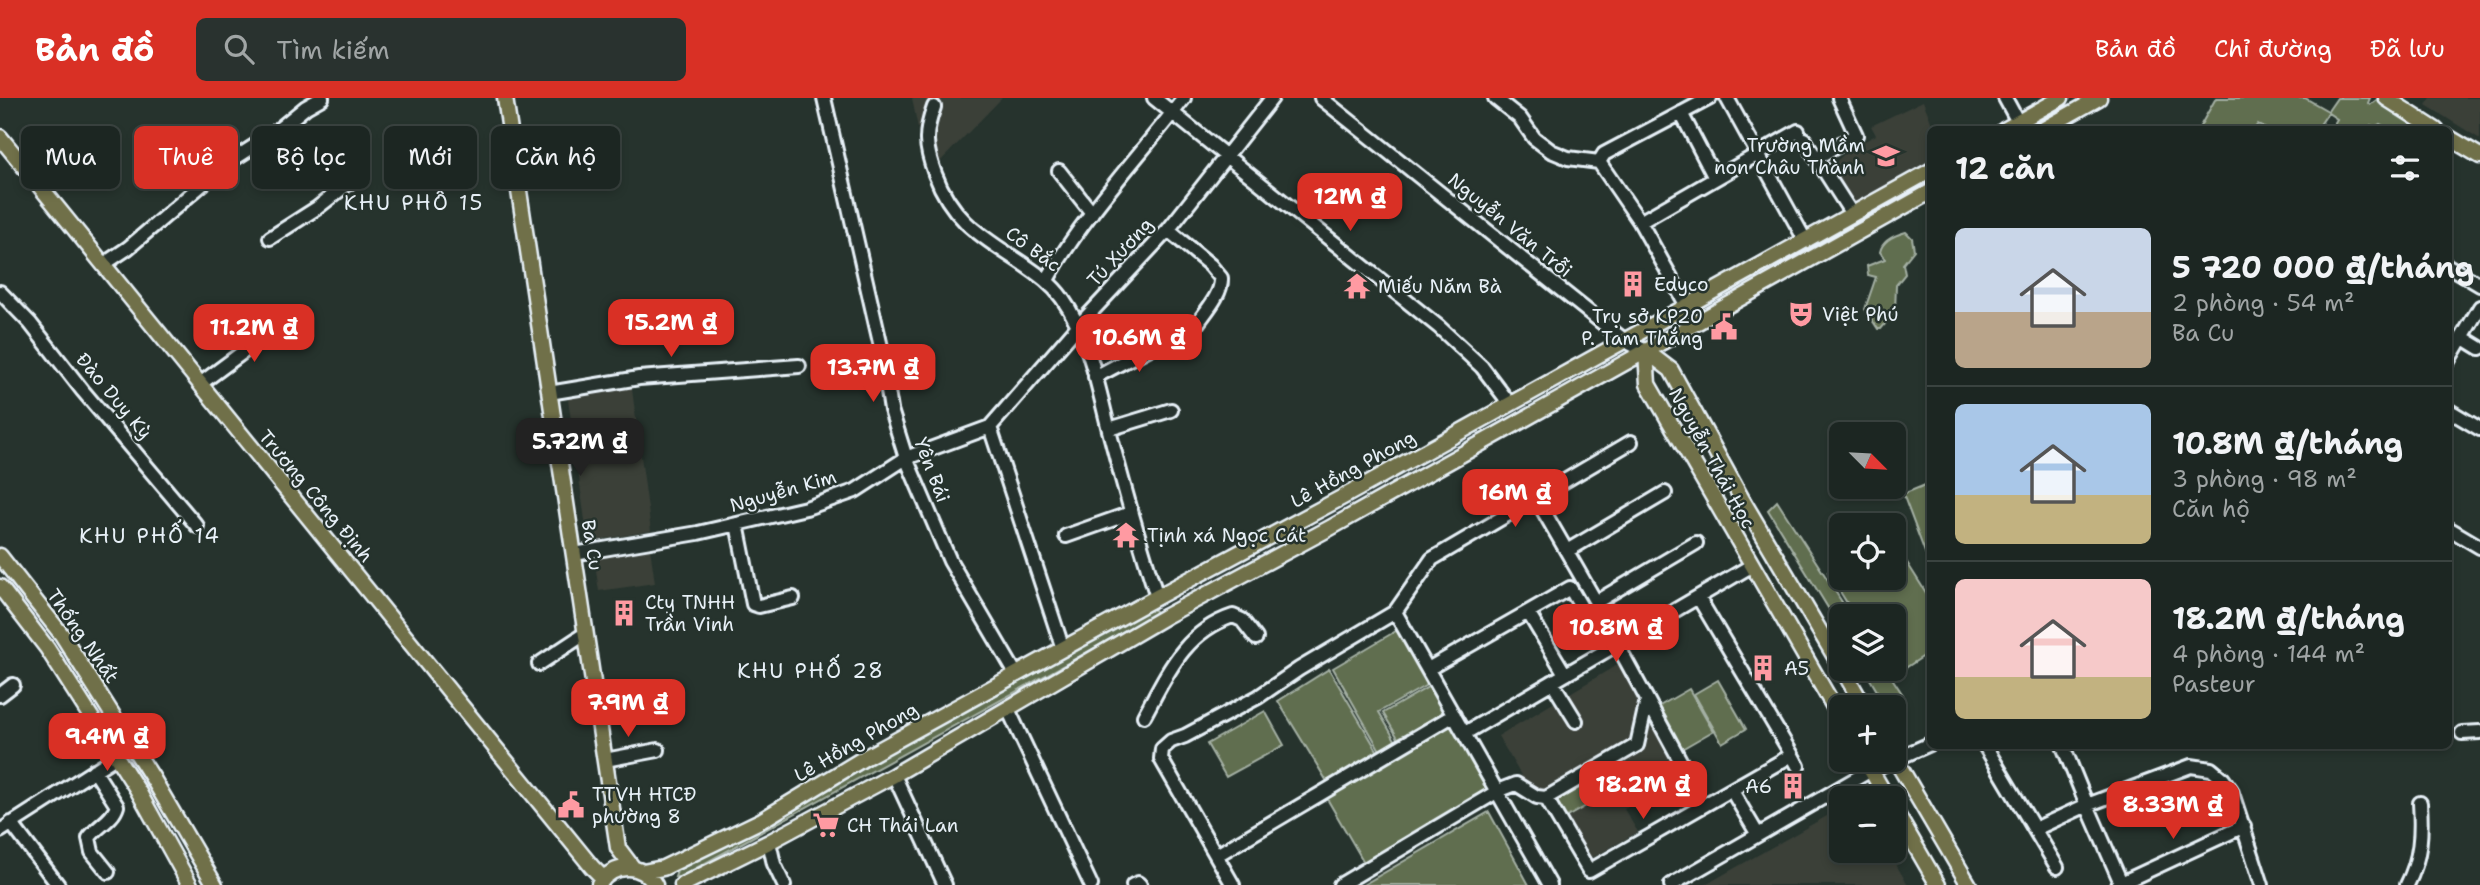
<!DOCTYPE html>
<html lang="vi">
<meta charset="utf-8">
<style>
:root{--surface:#1c2622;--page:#29322f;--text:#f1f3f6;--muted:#a0a5a5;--line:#3a4340;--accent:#d93025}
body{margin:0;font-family:"Shantell Sans",sans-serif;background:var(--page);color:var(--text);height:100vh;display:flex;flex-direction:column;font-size:26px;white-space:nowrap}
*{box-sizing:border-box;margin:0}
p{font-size:23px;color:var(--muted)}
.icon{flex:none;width:38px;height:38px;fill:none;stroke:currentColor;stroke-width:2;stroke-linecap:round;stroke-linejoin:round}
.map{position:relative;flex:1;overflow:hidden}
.panel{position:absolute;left:1927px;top:28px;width:525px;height:623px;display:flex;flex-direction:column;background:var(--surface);border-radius:10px;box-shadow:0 4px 10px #0003,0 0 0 2px var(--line)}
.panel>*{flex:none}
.top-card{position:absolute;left:21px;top:28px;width:665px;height:63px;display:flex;gap:14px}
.needle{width:46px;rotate:114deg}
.buttons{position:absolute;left:1829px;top:324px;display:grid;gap:14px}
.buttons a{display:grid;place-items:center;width:77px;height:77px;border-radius:10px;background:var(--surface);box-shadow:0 4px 10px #0003,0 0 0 2px var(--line);font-size:35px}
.price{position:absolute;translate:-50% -60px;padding:0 16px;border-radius:14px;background:var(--accent);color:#fff;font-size:23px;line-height:46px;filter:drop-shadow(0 2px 4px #0008)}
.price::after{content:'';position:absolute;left:50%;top:42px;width:21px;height:16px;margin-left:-10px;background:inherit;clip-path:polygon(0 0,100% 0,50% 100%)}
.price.on{background:#222;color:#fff}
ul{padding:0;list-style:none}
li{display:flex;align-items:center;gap:21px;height:175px;padding:0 28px}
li+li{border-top:2px solid var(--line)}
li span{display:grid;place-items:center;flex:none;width:196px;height:140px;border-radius:10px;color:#555}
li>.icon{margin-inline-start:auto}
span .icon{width:84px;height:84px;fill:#fffc;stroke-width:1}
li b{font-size:30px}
h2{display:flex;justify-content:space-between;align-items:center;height:84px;padding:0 28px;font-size:30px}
.tag{padding:0 24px;border-radius:10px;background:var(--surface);box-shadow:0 4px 10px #0003,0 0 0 2px var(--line);font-size:24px;line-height:63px}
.tag.on{background:var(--accent);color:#fff}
header{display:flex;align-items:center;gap:42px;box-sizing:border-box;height:98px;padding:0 35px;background:var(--accent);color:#fff}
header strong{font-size:33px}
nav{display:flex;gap:38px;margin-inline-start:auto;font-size:24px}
.search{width:490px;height:63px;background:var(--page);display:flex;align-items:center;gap:18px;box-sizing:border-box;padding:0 24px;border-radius:10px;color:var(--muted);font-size:26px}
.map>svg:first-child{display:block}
.built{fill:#3a4039}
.green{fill:#616e50;stroke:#a4b0a4;stroke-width:2}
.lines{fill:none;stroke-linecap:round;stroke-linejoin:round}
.minor-casing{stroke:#e8f1f8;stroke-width:18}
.major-casing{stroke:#e8f1f8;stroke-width:19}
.minor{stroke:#26332d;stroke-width:12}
.major{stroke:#70704a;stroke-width:14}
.labels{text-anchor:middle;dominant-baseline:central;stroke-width:5;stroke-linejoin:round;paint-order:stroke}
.poi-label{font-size:19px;fill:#e8f1f8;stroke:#26332d;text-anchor:start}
.street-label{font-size:19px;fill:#e8f1f8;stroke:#26332d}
.neighbourhood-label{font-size:21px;letter-spacing:2px;fill:#e8f1f8;stroke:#26332d}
</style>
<header>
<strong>Bản đồ</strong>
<div class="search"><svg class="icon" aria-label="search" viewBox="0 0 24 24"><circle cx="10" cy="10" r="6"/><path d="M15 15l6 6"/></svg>Tìm kiếm</div>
<nav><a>Bản đồ</a><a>Chỉ đường</a><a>Đã lưu</a></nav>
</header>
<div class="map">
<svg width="2480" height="787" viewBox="0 0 2480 787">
<rect width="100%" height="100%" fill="#26332d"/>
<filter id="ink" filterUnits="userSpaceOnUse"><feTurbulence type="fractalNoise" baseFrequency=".0143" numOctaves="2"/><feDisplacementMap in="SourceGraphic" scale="14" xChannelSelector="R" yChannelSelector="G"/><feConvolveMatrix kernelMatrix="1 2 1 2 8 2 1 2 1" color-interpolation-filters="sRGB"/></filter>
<g filter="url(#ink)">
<path class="built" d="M912 0H1002L927 77Z
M2431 0H2480V41L2426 7Z
M1923 3 1934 31 1930 32V65L1855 106 1831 68 1850 51 1876 37 1871 28Z
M631 284 651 433 588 444 567 294Z
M650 450 655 485 599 493 594 459Z
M1622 564 1685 676 1624 711 1638 734 1587 763 1551 701 1539 708 1498 638Z
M1841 710V752L1888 753 1908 787H1705Z"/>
<path class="green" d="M2216 0H2305L2328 13 2337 0H2370L2368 5 2370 7 2379 0H2397L2419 12 2424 18 2428 31H2389L2380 26 2375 29 2371 27 2369 31H2331L2337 21 2328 15 2317 31H2266L2258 26 2254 31 2198 32Z
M1906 134 1912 140 1914 152 1903 166 1905 176 1896 187 1895 214 1881 231H1878L1865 211 1876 179 1868 177 1867 168 1885 161 1880 154C1882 142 1895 137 1906 134Z
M1930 385V465H1929L1903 396Z
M1777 403 1851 518H1841V531L1768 412Z
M1894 444 1930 501V554L1893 578 1889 571 1894 570V518H1855L1828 474 1841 465V480H1894Z
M1153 511 1156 514 1153 518 680 779H675L677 773Z
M1401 530 1432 584 1379 614 1398 647 1382 656 1333 570Z
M1329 571 1378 654 1328 685 1278 603Z
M1864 571H1886L1903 597 1886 608Z
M1718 582 1746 631 1722 645 1694 596Z
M1430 588 1444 614 1398 640 1383 615Z
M1689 591 1713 633 1680 652 1656 610Z
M1265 613 1284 647 1226 679 1207 646Z
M1451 625 1494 699 1369 773 1326 699Z
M1597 674 1609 695 1565 720 1554 700Z
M1489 714 1529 787H1363Z"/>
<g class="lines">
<g class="minor-casing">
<path id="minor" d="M824 0 881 249 891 312 906 360 950 463 1016 576
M1154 0 1439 229 1482 269 1510 306
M1321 0 1625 243 1646 253
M1495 0 1520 20 1534 40 1551 53 1568 60 1599 64 1640 124 1687 208
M1727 0 1805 142
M2005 0 2018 24
M934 9C924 36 925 49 935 76 953 125 985 140 1026 168 1039 177 1052 186 1062 200 1090 239 1099 294 1111 340 1125 393 1140 446 1157 499
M1681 15 1715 80
M1804 41 1852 116
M1816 60 1856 37 1839 0
M1599 64 1604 56 1710 0
M1059 73 1092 115
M1640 124 1798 33
M1168 132 1210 167 1221 180C1222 196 1206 213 1197 226
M270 140 317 110 359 77
M104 166 128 150 226 66 273 36 306 9 322 0
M2448 168 2480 187
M1047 182C1084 116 1138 60 1184 0
M0 194 30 225 83 293 197 428
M2462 239 2480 250
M2448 263 2480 209
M1095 279 1167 241
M200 286 289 220
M549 295 639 280 799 268
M2448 312 2480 331
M990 329 1063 551
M1109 331 1171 312
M1536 400 1619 544
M737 426 753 506 759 508 793 500
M2448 430 2480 449
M1066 438 1131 415
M1567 453 1665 395
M574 456 698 435 806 410 855 393 906 360 990 329 1078 228 1168 132 1272 0
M1698 499 1792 657
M1596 504 1696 445
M1395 514 1550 787
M1617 546 1681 664
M539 566 586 535
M1428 571 1528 514
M1565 576 1528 514 1570 490 1606 552
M1552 584 1576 623
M0 597 13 587
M1008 611 1091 787
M1144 618C1167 576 1184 534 1233 518L1242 522 1256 540
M1465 635 1751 468
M2462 635 2480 634
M1985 648 2057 769
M2063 648 2087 707 2191 668 2211 671 2223 681 2231 692 2262 787
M605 662 658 652
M94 672 117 708C113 722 97 728 89 740L92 754 108 774
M894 677 945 787
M1732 693 1758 737
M1546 700 1637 647 1647 602
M11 725 58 787
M2035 731 2087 707 2122 787
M0 733 117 658
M769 744 774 766 784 787
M1217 757 1454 617
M1133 787 1138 785 1140 787
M1233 787 1161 661 1162 651 1171 643 1185 638 1258 599 1299 571 1395 514 1432 461 1631 344
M1340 787 1498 693 1516 686 1537 699 1546 700 1589 773 1792 657 1798 668
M1671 787 1871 672 1930 646
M2117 787 2244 728
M2407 787C2421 760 2422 735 2420 705"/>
</g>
<g class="major-casing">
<path id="major" d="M505 0 618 750 633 770
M2386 0 2436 32
M2004 32 2061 0
M2042 32 2099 0
M0 39 592 769 603 780
M2448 39 2480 58
M1646 253 1648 286 1841 621
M1646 253 1671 272 1743 403 1841 569
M0 458 62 537 152 679 215 787
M0 489 47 550 137 691 190 787
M1842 570 1864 609
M1894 659 1969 787
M1865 662 1887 700
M1894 711 1938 787
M643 774 663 770 762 722 866 659 1157 499 1343 399 1930 73
M599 786C613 765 642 764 655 787
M682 787 769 744 894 677 1166 518 1330 430 1930 94"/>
</g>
<use href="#minor" class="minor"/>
<use href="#major" class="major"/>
</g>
</g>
<defs>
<g id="school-bare" transform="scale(2.1)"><path d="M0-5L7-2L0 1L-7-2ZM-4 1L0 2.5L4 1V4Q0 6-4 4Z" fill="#ff9aa2" stroke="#26332d" stroke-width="2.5" paint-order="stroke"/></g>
<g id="building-bare" transform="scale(2.1)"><path d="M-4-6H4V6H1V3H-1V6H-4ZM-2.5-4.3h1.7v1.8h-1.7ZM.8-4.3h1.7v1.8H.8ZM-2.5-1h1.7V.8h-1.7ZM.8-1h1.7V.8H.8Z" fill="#ff9aa2" stroke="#26332d" stroke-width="2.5" paint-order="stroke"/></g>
<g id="temple-bare" transform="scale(2.1)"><path d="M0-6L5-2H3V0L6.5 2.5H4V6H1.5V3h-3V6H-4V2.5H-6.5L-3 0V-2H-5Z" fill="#ff9aa2" stroke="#26332d" stroke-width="2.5" paint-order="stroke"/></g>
<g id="theatre-bare" transform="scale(2.1)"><path d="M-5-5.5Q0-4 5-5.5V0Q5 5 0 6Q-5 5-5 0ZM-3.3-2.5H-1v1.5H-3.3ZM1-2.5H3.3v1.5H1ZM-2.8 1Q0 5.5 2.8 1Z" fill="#ff9aa2" stroke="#26332d" stroke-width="2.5" paint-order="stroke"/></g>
<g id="civic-bare" transform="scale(2.1)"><path d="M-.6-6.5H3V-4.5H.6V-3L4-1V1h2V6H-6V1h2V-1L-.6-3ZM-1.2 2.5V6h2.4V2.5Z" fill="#ff9aa2" stroke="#26332d" stroke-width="2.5" paint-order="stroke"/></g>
<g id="supermarket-bare" transform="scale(2.1)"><path d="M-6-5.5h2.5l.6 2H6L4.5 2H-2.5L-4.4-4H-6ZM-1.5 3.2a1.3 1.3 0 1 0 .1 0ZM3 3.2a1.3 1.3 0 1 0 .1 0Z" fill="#ff9aa2" stroke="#26332d" stroke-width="2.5" paint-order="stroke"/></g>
</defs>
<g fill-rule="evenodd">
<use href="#school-bare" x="1886" y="58"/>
<use href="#building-bare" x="1633" y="186"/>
<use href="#temple-bare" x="1357" y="188"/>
<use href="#theatre-bare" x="1801" y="216"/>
<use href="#civic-bare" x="1724" y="229"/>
<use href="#temple-bare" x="1126" y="437"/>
<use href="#building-bare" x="624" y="515"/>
<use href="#building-bare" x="1763" y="570"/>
<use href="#building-bare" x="1793" y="688"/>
<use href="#civic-bare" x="571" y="707"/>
<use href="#supermarket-bare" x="826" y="727"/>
</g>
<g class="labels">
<g class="poi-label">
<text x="1865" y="47" text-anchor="end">Trường Mầm<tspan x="1865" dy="22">non Châu Thành</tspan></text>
<text x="1654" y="186">Edyco</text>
<text x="1378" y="188">Miếu Năm Bà</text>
<text x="1822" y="216">Việt Phú</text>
<text x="1703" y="218" text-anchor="end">Trụ sở KP20<tspan x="1703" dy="22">P. Tam Thắng</tspan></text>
<text x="1147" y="437">Tịnh xá Ngọc Cát</text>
<text x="645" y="504">Cty TNHH<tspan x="645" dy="22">Trần Vinh</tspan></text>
<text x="1784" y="570">A5</text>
<text x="1772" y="688" text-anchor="end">A6</text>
<text x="592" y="696">TTVH HTCĐ<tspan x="592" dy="22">phường 8</tspan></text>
<text x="847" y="727">CH Thái Lan</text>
</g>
<g class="street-label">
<text transform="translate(1510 127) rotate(39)">Nguyễn Văn Trỗi</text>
<text transform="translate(1033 151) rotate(36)">Cô Bắc</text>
<text transform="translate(1120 154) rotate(-47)">Tú Xương</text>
<text transform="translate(114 298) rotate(50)">Đào Duy Kỳ</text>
<text transform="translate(1712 360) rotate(61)">Nguyễn Thái Học</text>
<text transform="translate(1353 371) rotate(-29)">Lê Hồng Phong</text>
<text transform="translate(932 372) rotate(69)">Yên Bái</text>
<text transform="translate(783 393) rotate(-16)">Nguyễn Kim</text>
<text transform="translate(316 398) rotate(50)">Trương Công Định</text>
<text transform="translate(592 447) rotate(81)">Ba Cu</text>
<text transform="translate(83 538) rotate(55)">Thống Nhất</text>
<text transform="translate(856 644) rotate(-30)">Lê Hồng Phong</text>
</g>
<g class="neighbourhood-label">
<text x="414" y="105">KHU PHỐ 15</text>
<text x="150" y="438">KHU PHỐ 14</text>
<text x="811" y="573">KHU PHỐ 28</text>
</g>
</g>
</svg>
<div class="buttons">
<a><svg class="needle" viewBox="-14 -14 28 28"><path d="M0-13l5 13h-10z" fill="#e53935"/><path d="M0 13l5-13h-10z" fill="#a0a5a5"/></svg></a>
<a><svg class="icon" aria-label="locate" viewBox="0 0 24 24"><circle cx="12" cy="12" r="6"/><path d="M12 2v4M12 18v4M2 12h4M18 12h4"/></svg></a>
<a><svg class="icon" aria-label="layers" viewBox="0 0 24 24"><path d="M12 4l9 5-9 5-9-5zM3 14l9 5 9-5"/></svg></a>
<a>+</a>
<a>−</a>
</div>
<b class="price" style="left:1350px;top:135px">12M ₫</b>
<b class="price" style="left:671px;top:261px">15.2M ₫</b>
<b class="price" style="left:254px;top:266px">11.2M ₫</b>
<b class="price" style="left:1139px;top:276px">10.6M ₫</b>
<b class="price" style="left:873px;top:306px">13.7M ₫</b>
<b class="price on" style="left:580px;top:380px">5.72M ₫</b>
<b class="price" style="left:1515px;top:431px">16M ₫</b>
<b class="price" style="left:1616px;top:566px">10.8M ₫</b>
<b class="price" style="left:628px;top:641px">7.9M ₫</b>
<b class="price" style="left:107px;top:675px">9.4M ₫</b>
<b class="price" style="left:1643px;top:723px">18.2M ₫</b>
<b class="price" style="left:2173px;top:743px">8.33M ₫</b>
<div class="top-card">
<a class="tag">Mua</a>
<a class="tag on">Thuê</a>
<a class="tag">Bộ lọc</a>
<a class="tag">Mới</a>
<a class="tag">Căn hộ</a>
</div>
<section class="panel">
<h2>12 căn<svg class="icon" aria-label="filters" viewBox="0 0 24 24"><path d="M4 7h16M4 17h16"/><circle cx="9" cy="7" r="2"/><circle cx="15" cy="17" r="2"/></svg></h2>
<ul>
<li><span style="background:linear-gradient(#c9d6e8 60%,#b9a48a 0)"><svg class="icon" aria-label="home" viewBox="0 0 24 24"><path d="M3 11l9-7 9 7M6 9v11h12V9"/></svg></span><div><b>5 720 000 ₫/tháng</b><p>2 phòng · 54 m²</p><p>Ba Cu</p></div></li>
<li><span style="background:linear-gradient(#a9c7e8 65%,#c2b280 0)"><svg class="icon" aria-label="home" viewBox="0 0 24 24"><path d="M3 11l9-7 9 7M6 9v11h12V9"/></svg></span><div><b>10.8M ₫/tháng</b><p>3 phòng · 98 m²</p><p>Căn hộ</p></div></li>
<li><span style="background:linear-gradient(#f6c9c9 70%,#c2b280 0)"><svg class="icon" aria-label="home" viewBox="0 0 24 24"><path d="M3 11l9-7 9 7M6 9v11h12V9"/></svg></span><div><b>18.2M ₫/tháng</b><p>4 phòng · 144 m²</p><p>Pasteur</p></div></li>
</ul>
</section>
</div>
